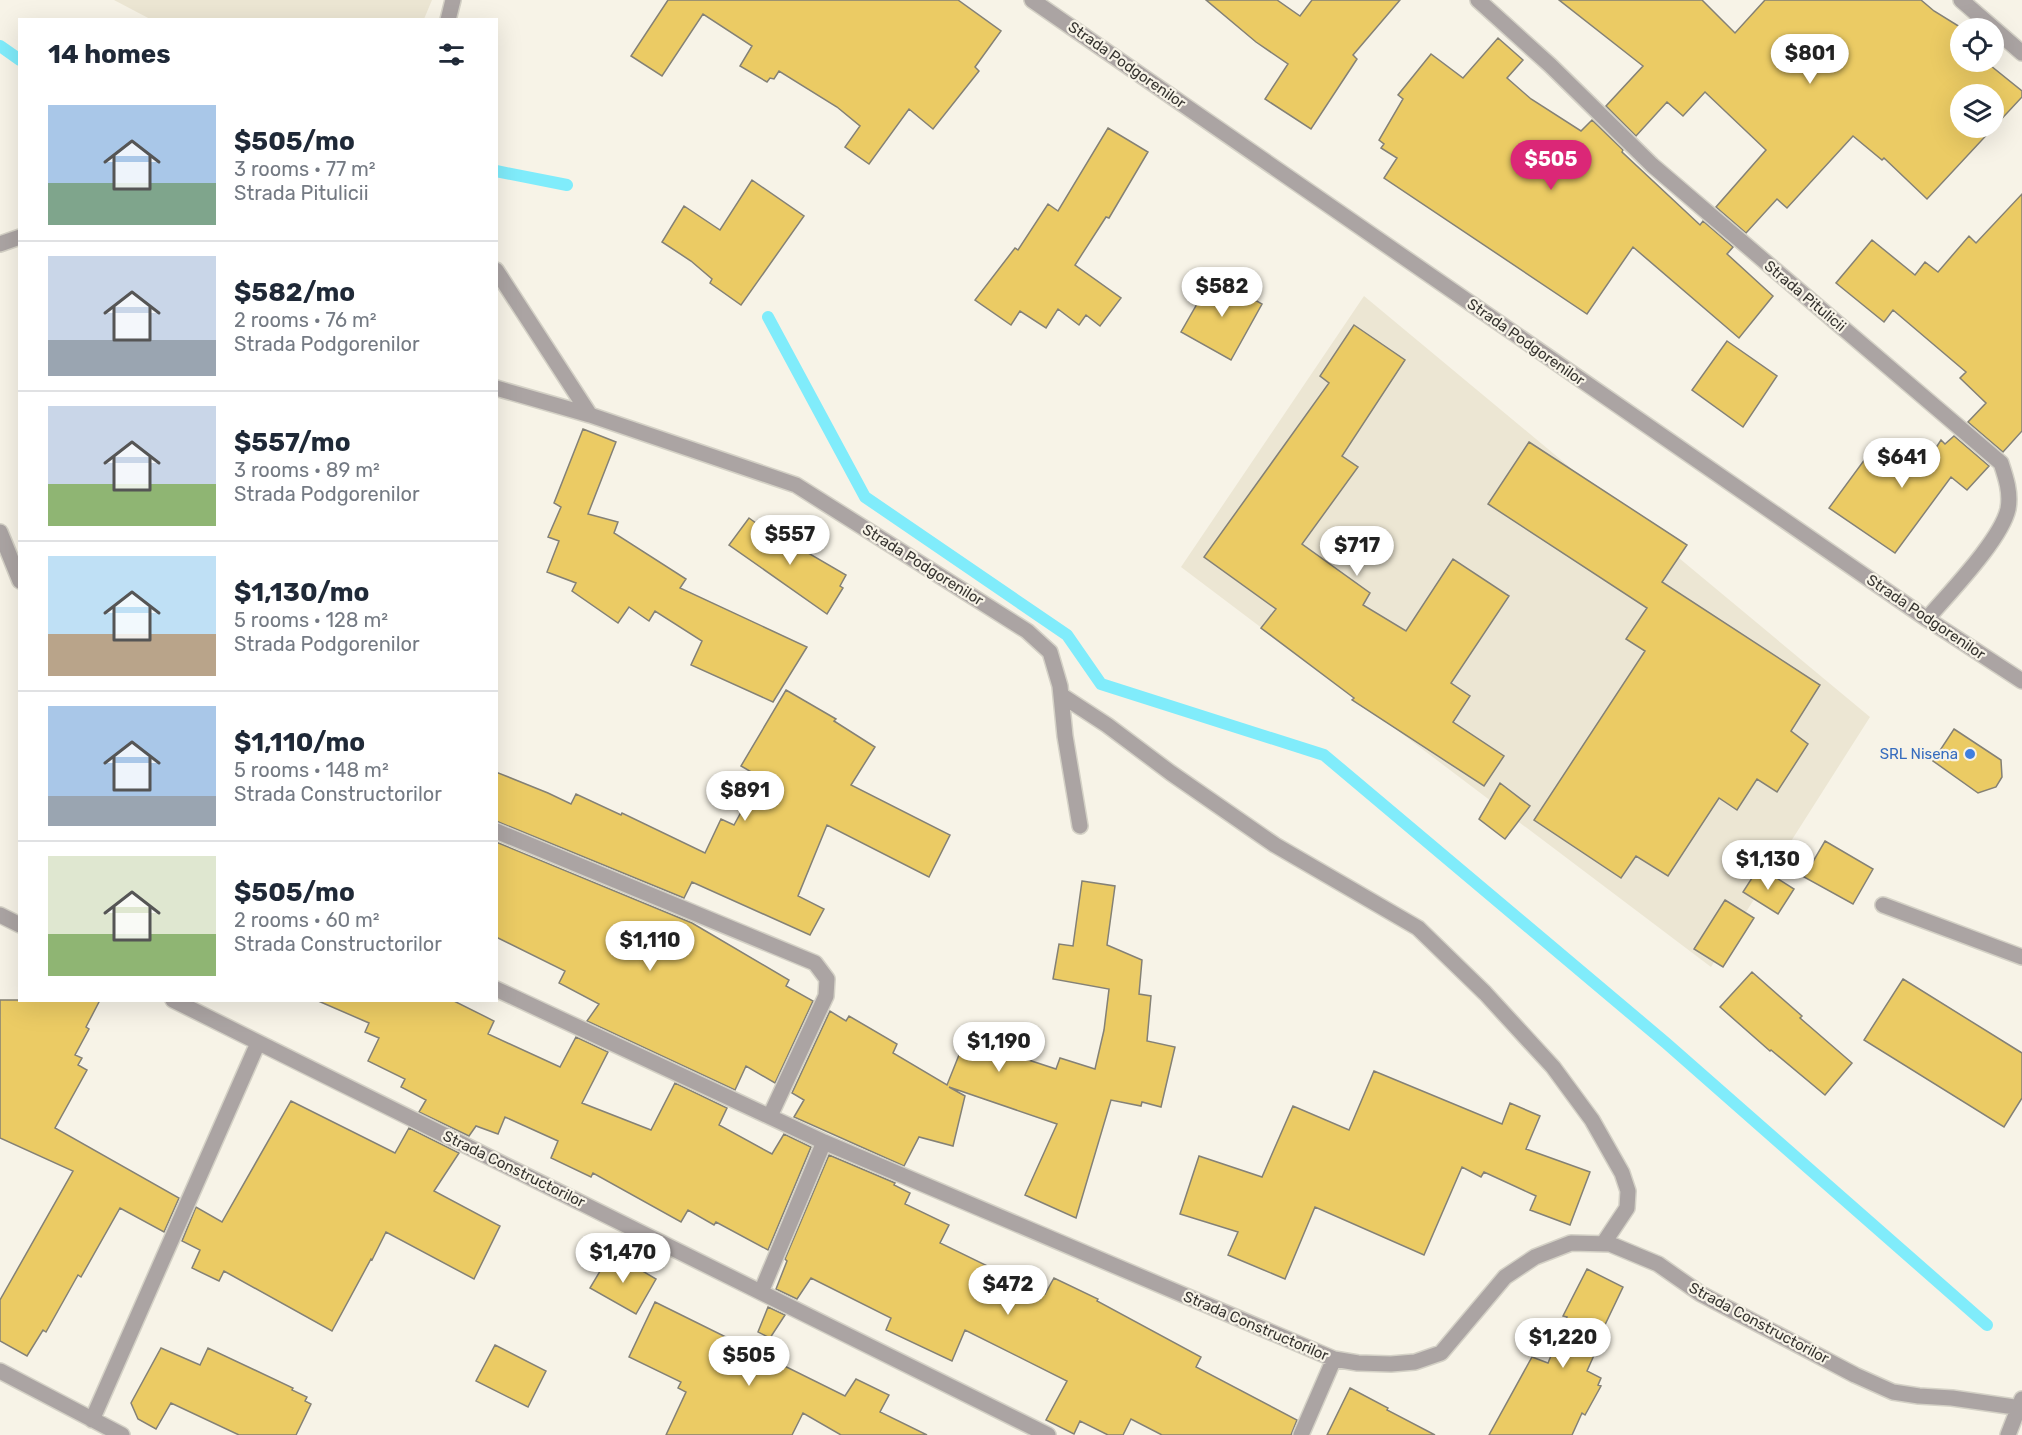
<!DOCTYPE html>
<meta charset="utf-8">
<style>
:root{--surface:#fff;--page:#f6f6f7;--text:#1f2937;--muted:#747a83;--line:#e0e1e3;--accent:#db2777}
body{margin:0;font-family:Rubik,sans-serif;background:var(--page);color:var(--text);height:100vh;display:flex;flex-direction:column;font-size:22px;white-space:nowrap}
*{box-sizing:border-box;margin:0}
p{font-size:20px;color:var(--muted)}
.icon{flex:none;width:33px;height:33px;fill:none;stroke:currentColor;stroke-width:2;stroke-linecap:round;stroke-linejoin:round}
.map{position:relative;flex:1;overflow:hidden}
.details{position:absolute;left:18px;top:18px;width:480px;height:984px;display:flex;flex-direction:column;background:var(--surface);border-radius:0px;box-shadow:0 6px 24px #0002}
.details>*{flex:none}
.tools{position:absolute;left:1950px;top:18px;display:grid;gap:12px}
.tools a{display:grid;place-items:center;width:54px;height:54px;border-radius:50%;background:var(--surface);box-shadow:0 6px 24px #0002;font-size:30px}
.price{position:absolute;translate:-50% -51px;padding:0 14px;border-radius:21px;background:#fff;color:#222;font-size:20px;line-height:39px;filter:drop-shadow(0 2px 3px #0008)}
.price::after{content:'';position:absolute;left:50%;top:36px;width:18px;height:14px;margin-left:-9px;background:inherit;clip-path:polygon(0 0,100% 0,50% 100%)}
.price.on{background:var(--accent);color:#fff}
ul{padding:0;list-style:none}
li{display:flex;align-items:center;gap:18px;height:150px;padding:0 30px}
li+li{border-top:2px solid var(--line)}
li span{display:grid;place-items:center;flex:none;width:168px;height:120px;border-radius:0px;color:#555}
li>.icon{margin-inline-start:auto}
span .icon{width:72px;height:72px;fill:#fffc;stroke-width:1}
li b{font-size:26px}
h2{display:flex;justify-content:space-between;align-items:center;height:72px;padding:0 30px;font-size:26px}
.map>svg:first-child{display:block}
.built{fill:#ece6d3}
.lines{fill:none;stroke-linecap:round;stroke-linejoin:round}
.stream{stroke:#80ecfb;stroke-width:12}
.building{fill:#ebcb64;stroke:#848176;stroke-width:1.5;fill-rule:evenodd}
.minor-casing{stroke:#d4d1c6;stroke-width:18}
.minor{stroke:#aba4a3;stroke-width:15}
.shop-dot{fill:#3f7fe0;stroke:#f7f3e7;stroke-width:2}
.labels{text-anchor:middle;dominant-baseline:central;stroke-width:4.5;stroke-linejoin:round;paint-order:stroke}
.street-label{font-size:15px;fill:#363430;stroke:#f7f3e7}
.shop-label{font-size:15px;fill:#366cbe;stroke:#f7f3e7;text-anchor:end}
</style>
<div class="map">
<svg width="2022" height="1435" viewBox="0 0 2022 1435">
<rect width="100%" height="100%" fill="#f7f3e7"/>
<path class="built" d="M114 0H432L424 19 152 20Z
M1364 296 1870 717 1711 967 1181 567Z"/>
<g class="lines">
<path class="stream" d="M0 46 20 60
M496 171 567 185
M768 317 865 497 1067 635 1101 684 1324 755 1666 1043 1987 1325"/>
</g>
<path class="building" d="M668 0H958L1001 31 975 67 979 71 933 129 909 109 869 164 845 147 860 126 837 107 779 71 774 79 770 78 767 82 740 66 752 46 703 14 662 76 631 56Z
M1206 0H1277L1300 16 1312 0H1400L1353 55 1357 59 1311 129 1265 99 1288 64 1256 42Z
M1559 0H1702L1735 33 1765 0H1921L1934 11 1960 27V62H1986L2022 91V97L1927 199 1884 158 1882 160 1853 136 1787 208 1777 199 1746 233 1716 207 1766 150 1705 92 1683 116 1667 102 1636 136 1606 106 1643 66ZM1960 94H1994V128H1960Z
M1498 38 1523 60 1507 78 1531 99 1581 131 1592 120 1623 150 1622 152 1700 225 1703 221 1733 247 1727 254 1773 296 1739 338 1633 247 1587 314 1384 178 1397 158 1381 148 1384 144 1379 140 1403 99 1398 95 1431 54 1463 78Z
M1108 128 1148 152 1109 218 1106 217 1075 265 1121 298 1100 326 1086 315 1079 325 1058 309 1046 328 1020 311 1011 325 975 300 1015 248 1018 250 1048 204 1058 211Z
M752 180 804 216 741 305 710 283 712 279 691 261 662 242 684 206 720 230Z
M2022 194V431L2003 452 1968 422 1986 403 1960 378 1966 372 1893 310 1884 322 1836 283 1872 240 1915 275 1925 262 1938 272 1969 236 1976 243Z
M1213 276 1262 304 1231 360 1181 332Z
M1354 325 1405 360 1342 456 1358 467 1302 544 1370 593 1363 605 1406 631 1453 559 1509 596 1451 683 1470 696 1453 722 1504 756 1484 786 1352 700 1354 698 1261 628 1276 609 1204 557 1329 383 1320 376Z
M1727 341 1777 376 1743 427 1692 390Z
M583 429 616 442 588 514 618 522 614 533 686 579 680 588 807 647 773 702 691 665 702 641 655 611 649 621 629 607 618 623 572 591 576 583 547 572 559 541 548 537 561 507 554 503Z
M1954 436 1989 466 1967 490 1951 477 1895 553 1829 508 1879 440 1921 471 1941 440 1945 444Z
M1529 442 1687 545 1662 582 1820 685 1791 731 1808 744 1777 792 1757 779 1737 810 1719 798 1668 876 1636 856 1621 878 1534 820 1645 651 1626 639 1647 608 1488 504Z
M749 518 796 552 798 547 846 575 840 586 843 588 827 614 729 545Z
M786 690 836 719 834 721 875 747 851 785 950 835 929 877 827 825 798 896 824 909 810 935 692 882 684 898 496 821V772L548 793 571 804 576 794 621 815 622 813 705 853 721 819 734 825 760 777 741 766Z
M1954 729 2001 760 2002 777 1996 787 1978 793 1933 761Z
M1500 783 1530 806 1505 839 1479 819Z
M1825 841 1873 869 1853 904 1804 877Z
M496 842 692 923 789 980 786 986 813 1001 775 1083 746 1066 735 1090 587 1021 599 1004 559 983 565 971 496 937Z
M1759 867 1794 889 1778 914 1743 892Z
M1082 881 1115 886 1107 945 1142 960 1139 994 1151 996 1147 1041 1175 1047 1161 1107 1142 1102 1141 1106 1111 1100 1076 1218 1025 1195 1057 1124 949 1087 965 1096 953 1146 919 1137 904 1166 794 1117 804 1100 792 1093 830 1011 846 1021 849 1016 897 1044 893 1053 947 1085 967 1035 1002 1047 1001 1051 1056 1069 1060 1058 1095 1069 1104 1030 1109 989 1053 979 1059 944 1073 946Z
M1725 900 1754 918 1723 967 1694 949Z
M1752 972 1802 1016 1800 1018 1852 1063 1825 1095 1771 1050 1770 1051 1720 1007Z
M1903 979 2022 1053V1098L2004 1127 1864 1040Z
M0 1000H100L86 1027 89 1029 75 1055 82 1058 78 1065 87 1070 55 1128 179 1198 164 1232 120 1208 81 1277 78 1275 46 1332 43 1330 27 1356 0 1341V1300L73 1171 0 1138Z
M316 1000H452L494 1021 488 1034 560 1067 576 1037 608 1052 582 1103 651 1130 675 1083 727 1108 719 1125 772 1154 784 1134 811 1147 768 1250 716 1222 714 1225 688 1210 681 1222 593 1173 591 1177 551 1158 558 1141 505 1117 498 1134 476 1126 469 1136 419 1112 426 1100 401 1087 405 1079 368 1061 379 1038 365 1032 369 1023Z
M1374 1071 1502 1124 1510 1103 1540 1116 1526 1149 1590 1172 1570 1225 1530 1210 1536 1196 1484 1172 1481 1177 1462 1167 1424 1255 1315 1207 1285 1279 1228 1255 1238 1232 1180 1214 1199 1156 1262 1177 1293 1106 1349 1130Z
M291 1101 395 1153 409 1128 459 1153 434 1191 500 1226 474 1279 386 1232 372 1260 371 1259 332 1331 224 1271 219 1281 192 1268 200 1250 182 1241 196 1207 222 1222Z
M829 1155 895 1183 894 1185 910 1193 905 1204 949 1225 940 1243 1045 1294 1054 1278 1098 1299 1097 1301 1201 1357 1196 1367 1297 1420 1291 1435H1162L1131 1419 1123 1435H1108L1080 1421 1074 1434 1046 1420 1067 1381 965 1330 952 1361 886 1330 891 1318 811 1278 797 1299 776 1289 787 1261 785 1259Z
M609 1256 627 1266 629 1263 656 1279 636 1314 590 1288Z
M1587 1269 1623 1287 1592 1352 1595 1353 1587 1371 1601 1378 1598 1385 1601 1386 1585 1415 1582 1413 1572 1435H1489L1532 1357 1548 1363 1567 1317 1563 1316Z
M655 1302 845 1396 856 1379 889 1395 880 1412 927 1435H841L803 1413 792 1435H666L686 1392 678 1388 681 1382 629 1357Z
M768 1307 785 1315 770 1338 758 1332Z
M495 1345 546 1371 528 1407 476 1381Z
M161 1348 200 1365 208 1348 293 1388 292 1390 307 1397 305 1401 311 1404 296 1435H239L171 1403 156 1429 138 1419 131 1403Z
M1350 1388 1388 1408 1387 1410 1435 1435H1327Z"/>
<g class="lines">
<g class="minor-casing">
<path id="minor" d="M1032 0 1927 619 2022 681
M1478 0 1550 65 1652 165 2001 463C2006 478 2011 493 2008 509 2001 540 1949 593 1927 619
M1961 0 2022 53
M448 20 453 0
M0 244 20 237
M496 270 590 415
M496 388 590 415 796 485 1027 631 1050 652 1060 686 1065 736 1080 826
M0 532 20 581
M1061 695 1107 725 1171 773 1275 845 1418 928 1485 993 1553 1067 1592 1120 1622 1173 1628 1191 1627 1208 1603 1244
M496 831 815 963 827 979 826 996 770 1116
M1883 905 2022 957
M0 915 20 925
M496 989 824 1142 1334 1359 1358 1363 1391 1364 1415 1362 1441 1353 1505 1277 1535 1257 1571 1243 1610 1244 1658 1264 1701 1294 1855 1375 1893 1392 1919 1396 1952 1398 2022 1408
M173 1000 1048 1435
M761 1292 824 1142
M0 1371 122 1435
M92 1420 258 1043
M1301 1435 1334 1359
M2008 1435 2022 1399"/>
</g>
<use href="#minor" class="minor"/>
</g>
<circle class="shop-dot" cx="1970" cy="754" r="6"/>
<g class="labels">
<g class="street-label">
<text transform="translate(1127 65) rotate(35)">Strada Podgorenilor</text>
<text transform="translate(1805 296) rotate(40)">Strada Pitulicii</text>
<text transform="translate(1526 342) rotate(35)">Strada Podgorenilor</text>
<text transform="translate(923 565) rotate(32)">Strada Podgorenilor</text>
<text transform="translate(1926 617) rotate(34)">Strada Podgorenilor</text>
<text transform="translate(514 1169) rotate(26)">Strada Constructorilor</text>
<text transform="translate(1759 1323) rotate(28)">Strada Constructorilor</text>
<text transform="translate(1256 1326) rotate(23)">Strada Constructorilor</text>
</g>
<g class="shop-label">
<text x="1958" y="754">SRL Nisena</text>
</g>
</g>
</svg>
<div class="tools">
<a><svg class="icon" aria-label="locate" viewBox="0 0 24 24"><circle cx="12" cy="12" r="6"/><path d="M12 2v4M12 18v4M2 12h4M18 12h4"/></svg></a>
<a><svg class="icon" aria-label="layers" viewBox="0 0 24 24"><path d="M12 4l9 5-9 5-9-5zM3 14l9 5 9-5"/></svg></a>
</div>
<b class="price" style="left:1810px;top:85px">$801</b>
<b class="price on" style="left:1551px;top:191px">$505</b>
<b class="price" style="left:1222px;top:318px">$582</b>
<b class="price" style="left:1902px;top:489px">$641</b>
<b class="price" style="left:790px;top:566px">$557</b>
<b class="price" style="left:1357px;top:577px">$717</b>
<b class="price" style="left:745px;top:822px">$891</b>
<b class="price" style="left:1768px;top:891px">$1,130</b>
<b class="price" style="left:650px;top:972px">$1,110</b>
<b class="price" style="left:999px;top:1073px">$1,190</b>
<b class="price" style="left:623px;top:1284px">$1,470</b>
<b class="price" style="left:1008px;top:1316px">$472</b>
<b class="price" style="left:1563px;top:1369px">$1,220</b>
<b class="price" style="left:749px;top:1387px">$505</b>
<section class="details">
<h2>14 homes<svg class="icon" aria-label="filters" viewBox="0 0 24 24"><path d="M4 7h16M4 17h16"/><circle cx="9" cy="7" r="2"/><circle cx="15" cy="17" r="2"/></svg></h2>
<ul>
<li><span style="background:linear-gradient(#a9c7e8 65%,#7fa58c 0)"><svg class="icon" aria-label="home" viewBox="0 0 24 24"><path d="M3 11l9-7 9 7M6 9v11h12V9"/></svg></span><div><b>$505/mo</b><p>3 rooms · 77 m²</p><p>Strada Pitulicii</p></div></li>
<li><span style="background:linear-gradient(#c9d6e8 70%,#9aa5b1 0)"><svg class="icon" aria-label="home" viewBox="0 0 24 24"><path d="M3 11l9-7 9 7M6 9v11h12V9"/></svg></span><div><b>$582/mo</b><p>2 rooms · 76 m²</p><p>Strada Podgorenilor</p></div></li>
<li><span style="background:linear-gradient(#c9d6e8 65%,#8fb573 0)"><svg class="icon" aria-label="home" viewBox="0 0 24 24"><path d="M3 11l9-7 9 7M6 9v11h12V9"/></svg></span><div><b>$557/mo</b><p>3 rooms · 89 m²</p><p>Strada Podgorenilor</p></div></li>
<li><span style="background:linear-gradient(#bfe0f5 65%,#b9a48a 0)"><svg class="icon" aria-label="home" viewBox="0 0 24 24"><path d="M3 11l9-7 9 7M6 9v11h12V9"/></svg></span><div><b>$1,130/mo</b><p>5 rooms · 128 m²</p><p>Strada Podgorenilor</p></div></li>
<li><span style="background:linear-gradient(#a9c7e8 75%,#9aa5b1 0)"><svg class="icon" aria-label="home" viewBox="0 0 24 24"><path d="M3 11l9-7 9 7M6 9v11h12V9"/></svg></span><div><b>$1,110/mo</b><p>5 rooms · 148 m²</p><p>Strada Constructorilor</p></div></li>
<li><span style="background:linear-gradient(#dfe7d0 65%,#8fb573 0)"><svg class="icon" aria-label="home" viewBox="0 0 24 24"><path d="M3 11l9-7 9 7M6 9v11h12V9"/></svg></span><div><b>$505/mo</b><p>2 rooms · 60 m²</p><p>Strada Constructorilor</p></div></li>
</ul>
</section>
</div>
